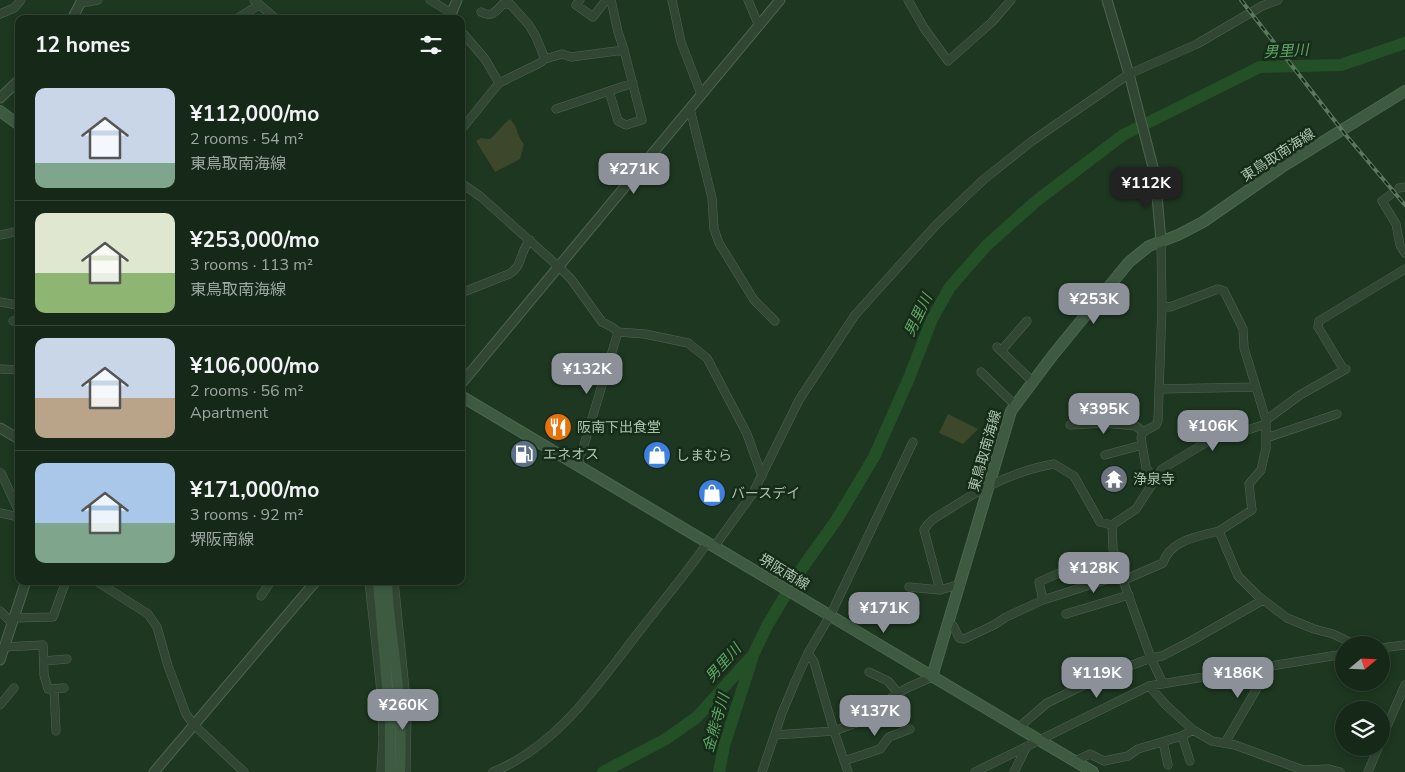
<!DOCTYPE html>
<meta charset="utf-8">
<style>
:root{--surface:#162918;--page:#233525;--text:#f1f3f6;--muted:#9ea6a2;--line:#354537;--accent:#8c9099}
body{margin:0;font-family:"Nunito Sans","Noto Sans JP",sans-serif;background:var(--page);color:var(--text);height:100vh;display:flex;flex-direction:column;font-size:19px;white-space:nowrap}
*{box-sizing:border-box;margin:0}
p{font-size:16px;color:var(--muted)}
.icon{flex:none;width:28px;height:28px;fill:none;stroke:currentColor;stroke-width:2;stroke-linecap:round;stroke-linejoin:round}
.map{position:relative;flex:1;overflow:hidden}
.drawer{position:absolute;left:15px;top:15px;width:450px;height:570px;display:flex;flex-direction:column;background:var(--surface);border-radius:10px;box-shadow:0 2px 8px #0003,0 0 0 1px var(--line)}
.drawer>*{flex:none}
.needle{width:32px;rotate:71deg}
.buttons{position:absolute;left:1335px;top:636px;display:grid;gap:10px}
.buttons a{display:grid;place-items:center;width:55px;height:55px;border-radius:50%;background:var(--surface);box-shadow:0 2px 8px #0003,0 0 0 1px var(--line);font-size:25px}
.price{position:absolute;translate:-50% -42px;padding:0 11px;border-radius:10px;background:var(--accent);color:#fff;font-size:16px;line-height:32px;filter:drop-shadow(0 1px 2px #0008)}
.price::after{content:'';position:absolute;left:50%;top:30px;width:15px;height:11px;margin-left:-8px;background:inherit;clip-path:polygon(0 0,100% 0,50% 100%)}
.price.selected{background:#222;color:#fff}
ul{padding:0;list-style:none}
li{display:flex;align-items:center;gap:15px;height:125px;padding:0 20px}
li+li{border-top:1px solid var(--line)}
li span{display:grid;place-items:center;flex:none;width:140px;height:100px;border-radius:10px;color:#555}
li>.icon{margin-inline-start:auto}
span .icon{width:60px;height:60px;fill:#fffc;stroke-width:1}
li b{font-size:21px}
h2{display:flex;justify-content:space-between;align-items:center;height:60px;padding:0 20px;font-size:21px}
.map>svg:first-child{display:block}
.green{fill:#3c472b}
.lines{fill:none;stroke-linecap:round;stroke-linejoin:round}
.river{stroke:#245028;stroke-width:12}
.minor-casing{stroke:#4e6651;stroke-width:9}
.tertiary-casing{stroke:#4e6651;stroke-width:11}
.secondary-casing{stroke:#4e6651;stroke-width:12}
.minor{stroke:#314733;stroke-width:8}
.tertiary{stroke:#314733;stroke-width:9}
.secondary{stroke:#3e5b42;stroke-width:10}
.rail-casing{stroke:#5b785e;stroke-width:4}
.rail{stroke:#172b19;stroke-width:2;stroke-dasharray:5.5;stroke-linecap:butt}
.labels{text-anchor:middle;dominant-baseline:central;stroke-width:5;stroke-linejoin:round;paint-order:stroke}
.street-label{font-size:14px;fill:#aac5ae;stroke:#172b19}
.poi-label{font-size:14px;fill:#aac5ae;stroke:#172b19;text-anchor:start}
.water-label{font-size:15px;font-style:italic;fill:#5fa766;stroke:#172b19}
</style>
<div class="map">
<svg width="1405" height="772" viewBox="0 0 1405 772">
<rect width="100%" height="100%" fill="#1d3720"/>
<path class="green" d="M510 119C519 128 516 135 524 144L520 159 495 172 476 141 481 138 490 139C498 132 502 125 510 119Z
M948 414 978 429 963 444 939 433Z"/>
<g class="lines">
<path class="river" d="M603 772 666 739 697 717 753 655 767 626 798 574 837 519 874 457 909 378 932 319 950 287 986 246 1035 202 1123 135 1260 67 1341 65 1405 43
M719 772 724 746 752 659"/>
<g class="minor-casing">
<path id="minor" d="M254 0 276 19
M430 0 451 13
M580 0 576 5 593 17 606 0
M672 0 681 42 701 94
M748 0 759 26
M908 0 924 28 948 61 992 22 1011 0
M81 3 98 0
M481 12C492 18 495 12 503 4H510L529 25 536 37 545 59
M0 14 14 8 21 0
M236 19 259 5
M461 31 485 59 499 83
M609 91 618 121 626 125 642 120 624 50 618 32 611 0
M556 109 633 83
M690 109 712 198 714 229 719 243 754 300 775 321
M461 130 499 83 540 63 545 59 562 54 571 57 624 50
M461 183 481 197 559 267 571 279 602 322 612 327 618 332 645 334 688 343 707 358 747 434 762 476
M1399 188 1405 187
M1390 195 1382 201 1396 224 1400 245 1405 253
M0 235 19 231
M461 293 509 274C523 266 519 253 530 240
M0 302 17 305
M1162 306 1170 307 1218 289 1224 291 1243 329 1244 348 1266 420V448L1261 470 1249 484 1252 510 1219 531 1238 576 1258 596 1287 618 1314 629 1333 634 1356 645
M13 321H19
M997 347 1033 382
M1001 351 1027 321
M0 369 19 370
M1344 370 1318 327 1319 321 1405 269
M981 372 1015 405
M1160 389 1256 387
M1089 398 1125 408 1134 426
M1266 420 1300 395 1346 369
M1070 425 1103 423 1136 426 1143 432
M1266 438 1337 414
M1105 455 1142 445
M578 465 618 332
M1 473 19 512
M1155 479 1146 468 1141 438 1143 432 1156 425 1158 420 1162 306 1161 240
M0 513 19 517
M1112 525 1113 549 1121 575 1151 658 1163 684
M714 547 753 493 799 400 855 315 936 225 983 180 1032 141 1129 74 1197 44 1262 6 1278 0
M1124 580 1163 563C1170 540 1197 537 1219 531
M96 581 148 614 157 627 168 666 186 714 194 725 244 772
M369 581 382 700 383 739 381 772
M394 581 407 710 406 772
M909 587 940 590 961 584
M940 590 924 530C930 519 940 515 951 508 983 487 1017 470 1054 464L1074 476 1100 522 1112 525 1136 509 1162 469 1215 437 1241 432 1266 424
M261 596 271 581
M1043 600 1121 575
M0 611 12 623
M1066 614 1129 595
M13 618 53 617 66 581
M950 623 954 627 959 638 964 639 994 625 1006 617 1043 600 1039 582 1059 573
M4 647 43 645 44 675 48 689 64 688
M1381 648 1405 645
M808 653 814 662 834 731 848 772
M44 661 67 659
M869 672 888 681 898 693
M1149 686 1166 705 1193 730 1212 741 1235 745 1303 770 1329 769 1340 772
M54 689 56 731
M0 705 14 688
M1018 728 1047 703 1103 676 1151 658 1162 656 1191 641 1263 600
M775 735 834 731 856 723 898 693 909 687 932 677
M1182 736 1190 761
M1381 740 1405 685
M1163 742 1168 765
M1225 743 1270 666
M844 761 880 749 889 737 910 729
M1075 761 1090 754 1104 761 1128 756 1138 749 1182 736 1193 730
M493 772C557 746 597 686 638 633 661 603 686 574 708 542
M762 772 782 713 795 682 808 653 830 616 913 442
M975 772 1149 686 1344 654
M1014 772 1027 746
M1368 772 1378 748"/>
</g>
<g class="tertiary-casing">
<path id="tertiary" d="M1107 0 1129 74 1155 175 1161 240
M72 19 82 0
M449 19 457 0
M0 98 19 80
M461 384 780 0
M0 428 19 439
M0 660 26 581
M154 772 316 581"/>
</g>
<g class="secondary-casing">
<path id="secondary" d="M0 111 19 125
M461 396 1093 772
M378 581 390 721V772
M387 581C388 617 395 652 398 688 401 716 401 744 400 772
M932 677 1011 411 1053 355 1129 262 1149 246 1178 235 1203 222 1282 167 1405 91"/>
</g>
<use href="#minor" class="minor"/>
<use href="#tertiary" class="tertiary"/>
<use href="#secondary" class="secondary"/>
<g class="rail-casing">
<path id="rail" d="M1241 0 1345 134 1405 205"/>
</g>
<use href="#rail" class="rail"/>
</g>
<defs>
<g id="restaurant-disc" transform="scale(1.4375)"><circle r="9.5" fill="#e8710a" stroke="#172b19"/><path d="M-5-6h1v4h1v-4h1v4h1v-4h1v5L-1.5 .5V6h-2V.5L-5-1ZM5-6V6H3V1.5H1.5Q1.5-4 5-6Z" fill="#fff"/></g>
<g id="fuel-disc" transform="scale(1.4375)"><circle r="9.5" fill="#5c6f8a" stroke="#172b19"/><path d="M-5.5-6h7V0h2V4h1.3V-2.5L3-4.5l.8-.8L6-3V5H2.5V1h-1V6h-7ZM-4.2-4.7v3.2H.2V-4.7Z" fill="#fff"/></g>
<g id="shop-disc" transform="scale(1.4375)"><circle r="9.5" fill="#3f7fe0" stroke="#172b19"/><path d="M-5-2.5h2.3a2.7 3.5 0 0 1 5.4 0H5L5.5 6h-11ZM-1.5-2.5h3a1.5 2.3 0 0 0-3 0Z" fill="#fff"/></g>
<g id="temple-disc" transform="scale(1.4375)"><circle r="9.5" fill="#6b7280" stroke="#172b19"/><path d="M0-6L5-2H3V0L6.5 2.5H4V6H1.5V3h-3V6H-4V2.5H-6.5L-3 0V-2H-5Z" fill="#fff"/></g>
</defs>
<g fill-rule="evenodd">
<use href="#restaurant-disc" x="558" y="427"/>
<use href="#fuel-disc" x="524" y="454"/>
<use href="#shop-disc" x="657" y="455"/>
<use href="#temple-disc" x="1114" y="479"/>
<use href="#shop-disc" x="712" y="493"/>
</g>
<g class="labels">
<g class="street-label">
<text transform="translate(1278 155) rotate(-33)">東鳥取南海線</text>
<text transform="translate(985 451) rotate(-74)">東鳥取南海線</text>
<text transform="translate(784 572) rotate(31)">堺阪南線</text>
</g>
<g class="poi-label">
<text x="577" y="427">阪南下出食堂</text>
<text x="543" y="454">エネオス</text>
<text x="676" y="455">しまむら</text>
<text x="1133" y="479">浄泉寺</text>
<text x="731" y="493">バースデイ</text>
</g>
<g class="water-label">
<text transform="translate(1286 51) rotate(-3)">男里川</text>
<text transform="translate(918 315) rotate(-64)">男里川</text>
<text transform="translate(723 663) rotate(-48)">男里川</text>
<text transform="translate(716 723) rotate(-74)">金熊寺川</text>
</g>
</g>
</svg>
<div class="buttons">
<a><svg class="needle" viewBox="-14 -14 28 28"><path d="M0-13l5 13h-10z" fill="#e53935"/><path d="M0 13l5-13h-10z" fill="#9ea6a2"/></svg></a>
<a><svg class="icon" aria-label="layers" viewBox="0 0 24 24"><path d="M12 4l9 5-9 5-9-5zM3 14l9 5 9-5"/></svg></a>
</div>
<b class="price" style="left:634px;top:195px">¥271K</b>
<b class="price selected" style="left:1146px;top:209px">¥112K</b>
<b class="price" style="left:1094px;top:325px">¥253K</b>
<b class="price" style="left:587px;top:395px">¥132K</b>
<b class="price" style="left:1104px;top:435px">¥395K</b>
<b class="price" style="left:1213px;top:452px">¥106K</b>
<b class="price" style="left:1094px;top:594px">¥128K</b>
<b class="price" style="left:884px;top:634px">¥171K</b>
<b class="price" style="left:1097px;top:699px">¥119K</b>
<b class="price" style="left:1238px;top:699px">¥186K</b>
<b class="price" style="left:403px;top:731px">¥260K</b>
<b class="price" style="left:875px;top:737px">¥137K</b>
<section class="drawer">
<h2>12 homes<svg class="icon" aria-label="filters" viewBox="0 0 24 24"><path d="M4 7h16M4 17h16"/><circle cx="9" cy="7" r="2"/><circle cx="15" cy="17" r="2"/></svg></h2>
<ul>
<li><span style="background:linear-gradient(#c9d6e8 75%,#7fa58c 0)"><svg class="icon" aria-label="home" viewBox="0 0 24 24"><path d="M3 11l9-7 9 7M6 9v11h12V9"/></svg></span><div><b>¥112,000/mo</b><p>2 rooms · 54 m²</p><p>東鳥取南海線</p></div></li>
<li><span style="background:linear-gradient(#dfe7d0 60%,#8fb573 0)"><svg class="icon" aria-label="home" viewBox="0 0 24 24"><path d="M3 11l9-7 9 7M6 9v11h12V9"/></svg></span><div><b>¥253,000/mo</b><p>3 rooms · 113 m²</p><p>東鳥取南海線</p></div></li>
<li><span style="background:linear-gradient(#c9d6e8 60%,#b9a48a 0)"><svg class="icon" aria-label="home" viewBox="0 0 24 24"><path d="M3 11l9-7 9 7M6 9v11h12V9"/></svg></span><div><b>¥106,000/mo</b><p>2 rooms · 56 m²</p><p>Apartment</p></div></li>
<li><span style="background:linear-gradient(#a9c7e8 60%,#7fa58c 0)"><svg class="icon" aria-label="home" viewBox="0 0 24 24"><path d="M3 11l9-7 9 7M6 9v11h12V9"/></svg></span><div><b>¥171,000/mo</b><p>3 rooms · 92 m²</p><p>堺阪南線</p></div></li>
</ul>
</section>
</div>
